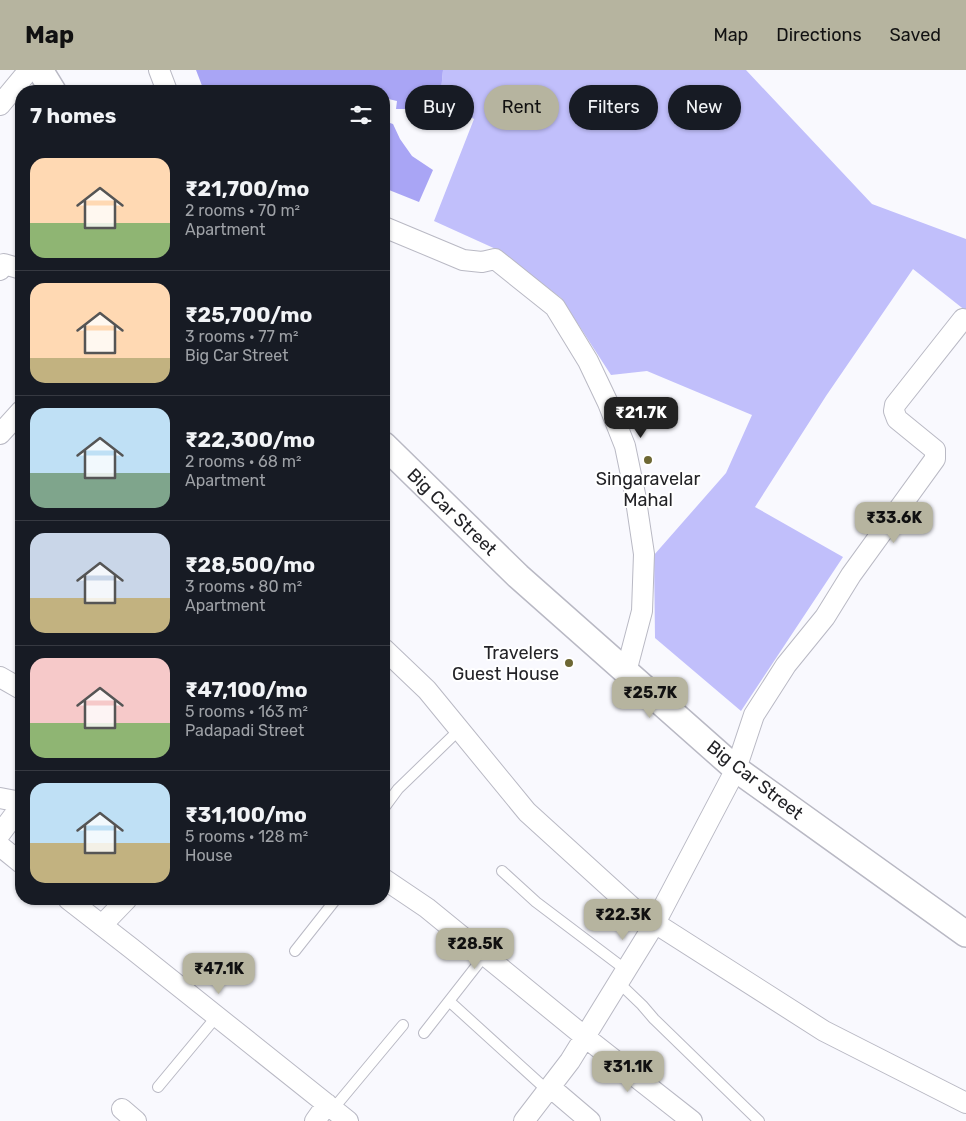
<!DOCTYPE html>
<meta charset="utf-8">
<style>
:root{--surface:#171b24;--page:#20242c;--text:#f1f3f6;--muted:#9ea1a6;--line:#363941;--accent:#b6b49f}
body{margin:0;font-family:Rubik,sans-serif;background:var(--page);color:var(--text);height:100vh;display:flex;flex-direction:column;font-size:19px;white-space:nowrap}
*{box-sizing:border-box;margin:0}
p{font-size:16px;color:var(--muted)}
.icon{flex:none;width:28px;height:28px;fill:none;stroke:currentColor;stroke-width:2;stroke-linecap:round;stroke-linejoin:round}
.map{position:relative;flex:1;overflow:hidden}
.details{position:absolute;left:15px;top:15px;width:375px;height:820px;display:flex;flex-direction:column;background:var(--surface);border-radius:20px;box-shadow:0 1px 4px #0004}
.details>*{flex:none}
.banner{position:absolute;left:405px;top:15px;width:475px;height:45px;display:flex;gap:10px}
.price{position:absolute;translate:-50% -42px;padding:0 11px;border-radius:10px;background:var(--accent);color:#111;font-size:16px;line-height:32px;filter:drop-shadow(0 1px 2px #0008)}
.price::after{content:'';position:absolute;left:50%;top:30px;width:15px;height:11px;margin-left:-8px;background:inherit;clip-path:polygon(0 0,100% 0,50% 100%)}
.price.active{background:#222;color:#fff}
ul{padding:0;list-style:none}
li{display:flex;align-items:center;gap:15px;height:125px;padding:0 15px}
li+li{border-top:1px solid var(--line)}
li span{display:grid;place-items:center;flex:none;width:140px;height:100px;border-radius:15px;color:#555}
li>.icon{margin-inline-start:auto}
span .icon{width:60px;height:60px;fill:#fffc;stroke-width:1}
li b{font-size:21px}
h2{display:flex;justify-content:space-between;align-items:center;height:60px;padding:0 15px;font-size:21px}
.pill{padding:0 18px;border-radius:22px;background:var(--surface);box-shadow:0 1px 4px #0004;font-size:18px;line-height:45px}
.pill.active{background:var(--accent);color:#111}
header{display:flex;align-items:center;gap:30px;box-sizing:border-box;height:70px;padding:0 25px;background:var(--accent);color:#111}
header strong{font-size:24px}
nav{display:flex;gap:28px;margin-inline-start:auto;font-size:18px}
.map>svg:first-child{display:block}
.green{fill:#c1bffb}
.water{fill:#a9a5f5}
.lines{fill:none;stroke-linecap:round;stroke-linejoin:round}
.service-casing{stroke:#b9b9c4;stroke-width:12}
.minor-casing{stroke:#b9b9c4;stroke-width:22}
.tertiary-casing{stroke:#b9b9c4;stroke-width:28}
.service{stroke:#fff;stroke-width:10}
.minor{stroke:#fff;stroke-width:20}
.tertiary{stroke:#fff;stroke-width:25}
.poi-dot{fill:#6d6734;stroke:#fff;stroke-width:2}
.labels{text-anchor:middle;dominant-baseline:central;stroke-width:4;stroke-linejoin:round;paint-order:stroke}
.poi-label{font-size:18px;fill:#232327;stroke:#fff}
.street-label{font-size:18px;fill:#232327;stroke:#fff}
</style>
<header>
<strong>Map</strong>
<nav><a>Map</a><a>Directions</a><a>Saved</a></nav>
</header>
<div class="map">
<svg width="966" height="1051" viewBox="0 0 966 1051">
<rect width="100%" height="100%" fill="#f9f9fe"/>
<path class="green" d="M443 0H746L872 134 966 169V241L913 199 826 326 755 437 843 487 741 641 655 568 654 485 726 403 752 345 647 301 611 305 561 228 498 180 434 151 474 49 440 32Z"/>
<path class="water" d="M196 0H443L440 32H423L420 39H396L397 31 384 28V21H204Z
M384 51 393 54 400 69 412 86 433 100 419 132 384 118Z"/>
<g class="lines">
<g class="service-casing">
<path id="service" d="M384 738 398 719 459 660
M502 801 536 832 626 900
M295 881 336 829
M618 912 642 935 654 949 759 1051
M449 931 547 1020
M424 963 485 885
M158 1017 217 946
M333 1039 403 955"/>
</g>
<g class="minor-casing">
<path id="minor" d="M159 0 167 21
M0 35 29 0
M384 157 463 190 482 192 495 189 555 237 588 291 608 333 625 376 635 424 644 484 642 541 626 602
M0 200 4 194 21 199
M0 364 21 341
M384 579 427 620 527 742 636 841 824 961 966 1033
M0 607 21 619
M0 728 21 732
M0 764 21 736
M0 776 21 793
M384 809 427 838 585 967 692 1051
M68 829 131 878 348 1051
M102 855 127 829
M550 1017 590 1051
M122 1039 136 1051
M315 1051 327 1034
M524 1051 570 991 655 853 736 699 754 645 786 595 825 547 851 505 935 389V380L897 349 894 341 895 335 963 249"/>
</g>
<g class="tertiary-casing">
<path id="tertiary" d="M40 0 53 21
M384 375 518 506 736 699 966 864"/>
</g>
<use href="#service" class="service"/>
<use href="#minor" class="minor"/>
<use href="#tertiary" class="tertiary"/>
</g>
<g class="poi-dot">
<circle cx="648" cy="390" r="5"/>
<circle cx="569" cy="593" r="5"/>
</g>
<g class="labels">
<g class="poi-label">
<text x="648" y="409">Singaravelar<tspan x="648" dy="21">Mahal</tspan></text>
<text x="559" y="583" text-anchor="end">Travelers<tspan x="559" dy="21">Guest House</tspan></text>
</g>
<g class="street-label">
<text transform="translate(452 442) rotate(44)">Big Car Street</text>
<text transform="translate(755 710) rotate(38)">Big Car Street</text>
</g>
</g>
</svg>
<b class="price active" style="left:641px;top:369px">₹21.7K</b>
<b class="price" style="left:894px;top:474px">₹33.6K</b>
<b class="price" style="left:650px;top:649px">₹25.7K</b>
<b class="price" style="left:623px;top:871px">₹22.3K</b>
<b class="price" style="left:475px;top:900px">₹28.5K</b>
<b class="price" style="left:219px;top:925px">₹47.1K</b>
<b class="price" style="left:628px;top:1023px">₹31.1K</b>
<div class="banner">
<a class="pill">Buy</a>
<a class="pill active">Rent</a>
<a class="pill">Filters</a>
<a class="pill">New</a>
</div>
<section class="details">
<h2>7 homes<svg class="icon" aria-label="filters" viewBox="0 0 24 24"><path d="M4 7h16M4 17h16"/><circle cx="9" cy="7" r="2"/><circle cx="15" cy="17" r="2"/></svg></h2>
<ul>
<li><span style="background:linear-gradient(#ffd9b3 65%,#8fb573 0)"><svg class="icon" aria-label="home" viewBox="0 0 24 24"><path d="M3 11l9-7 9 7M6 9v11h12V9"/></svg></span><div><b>₹21,700/mo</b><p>2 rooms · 70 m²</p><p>Apartment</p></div></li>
<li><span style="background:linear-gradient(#ffd9b3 75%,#c2b280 0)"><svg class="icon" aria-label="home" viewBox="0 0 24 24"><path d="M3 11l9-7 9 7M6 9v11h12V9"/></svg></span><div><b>₹25,700/mo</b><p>3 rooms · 77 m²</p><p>Big Car Street</p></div></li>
<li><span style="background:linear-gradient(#bfe0f5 65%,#7fa58c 0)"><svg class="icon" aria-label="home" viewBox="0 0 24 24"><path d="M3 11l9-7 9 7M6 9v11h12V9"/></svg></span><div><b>₹22,300/mo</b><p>2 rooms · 68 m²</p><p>Apartment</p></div></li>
<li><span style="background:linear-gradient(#c9d6e8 65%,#c2b280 0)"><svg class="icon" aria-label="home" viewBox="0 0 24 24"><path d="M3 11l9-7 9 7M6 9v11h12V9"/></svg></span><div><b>₹28,500/mo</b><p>3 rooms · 80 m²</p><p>Apartment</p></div></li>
<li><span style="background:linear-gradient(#f6c9c9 65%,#8fb573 0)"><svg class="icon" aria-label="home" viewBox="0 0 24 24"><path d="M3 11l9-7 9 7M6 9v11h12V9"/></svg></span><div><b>₹47,100/mo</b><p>5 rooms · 163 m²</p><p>Padapadi Street</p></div></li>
<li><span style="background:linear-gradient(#bfe0f5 60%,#c2b280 0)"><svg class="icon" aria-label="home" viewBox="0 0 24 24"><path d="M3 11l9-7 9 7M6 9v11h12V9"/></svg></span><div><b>₹31,100/mo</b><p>5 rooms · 128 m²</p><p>House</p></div></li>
</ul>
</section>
</div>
